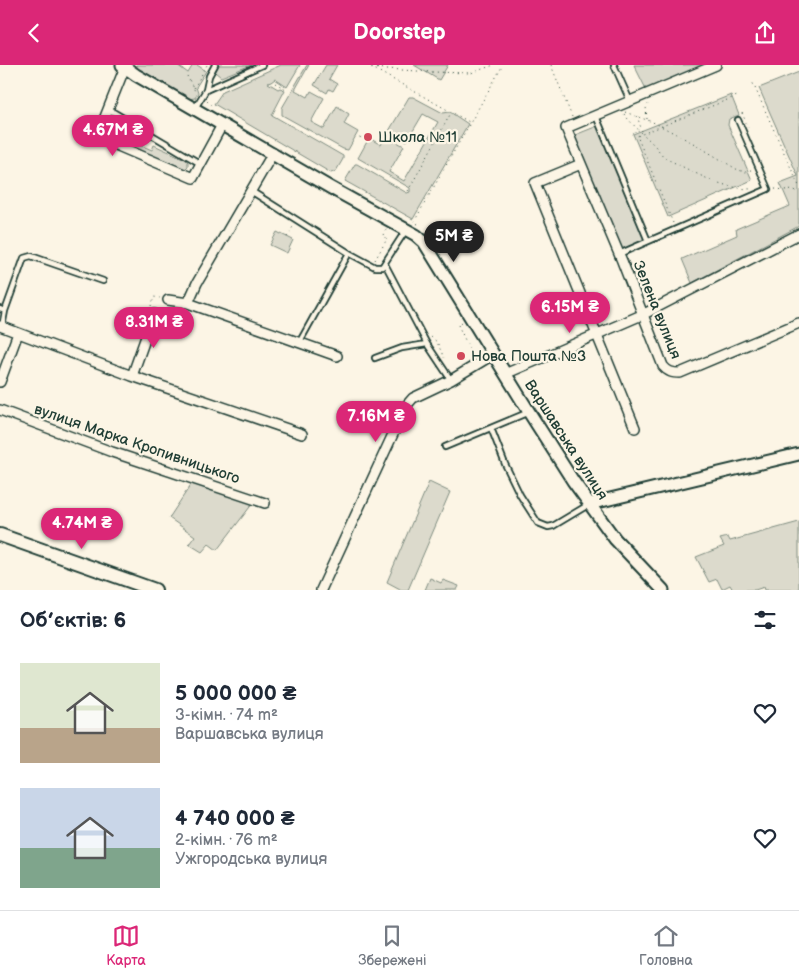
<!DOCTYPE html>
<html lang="uk">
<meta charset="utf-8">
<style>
:root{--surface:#fff;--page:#f2f2f3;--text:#1f2937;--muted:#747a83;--line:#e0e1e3;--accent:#db2777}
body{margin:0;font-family:"Balsamiq Sans",sans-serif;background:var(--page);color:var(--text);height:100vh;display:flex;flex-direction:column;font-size:19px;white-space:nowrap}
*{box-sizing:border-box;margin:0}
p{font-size:16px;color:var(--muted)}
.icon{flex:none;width:28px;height:28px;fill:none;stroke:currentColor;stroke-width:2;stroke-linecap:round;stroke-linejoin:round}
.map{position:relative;height:525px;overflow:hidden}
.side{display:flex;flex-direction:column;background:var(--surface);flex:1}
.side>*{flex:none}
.price{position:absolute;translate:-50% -42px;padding:0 11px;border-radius:18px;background:var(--accent);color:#fff;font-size:16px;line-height:32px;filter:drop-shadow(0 1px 2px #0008)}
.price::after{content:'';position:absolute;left:50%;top:30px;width:15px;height:11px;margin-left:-8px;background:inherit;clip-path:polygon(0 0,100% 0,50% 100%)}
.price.active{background:#222;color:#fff}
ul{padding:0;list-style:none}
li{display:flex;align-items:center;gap:15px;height:125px;padding:0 20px}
li span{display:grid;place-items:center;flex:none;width:140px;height:100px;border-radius:0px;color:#555}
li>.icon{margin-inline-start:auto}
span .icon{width:60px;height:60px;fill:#fffc;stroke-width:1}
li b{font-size:21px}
h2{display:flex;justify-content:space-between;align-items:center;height:60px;padding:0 20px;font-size:21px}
header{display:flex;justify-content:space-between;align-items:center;height:65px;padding:0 20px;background:var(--accent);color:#fff;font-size:22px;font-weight:700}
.tab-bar{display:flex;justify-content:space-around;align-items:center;height:70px;border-top:1px solid var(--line);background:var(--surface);font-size:14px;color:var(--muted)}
.tab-bar a{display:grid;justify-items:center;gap:2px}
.tab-bar .active{color:var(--accent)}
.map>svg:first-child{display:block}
.green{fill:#dcdacc;stroke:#7e8c80}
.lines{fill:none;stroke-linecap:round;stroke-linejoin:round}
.service-casing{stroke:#1f3d34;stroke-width:8}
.minor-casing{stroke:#1f3d34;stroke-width:12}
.tertiary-casing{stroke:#1f3d34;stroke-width:15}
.secondary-casing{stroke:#1f3d34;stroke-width:16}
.path{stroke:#1f3d34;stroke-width:1;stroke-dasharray:1 4;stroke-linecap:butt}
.service{stroke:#fcf5e5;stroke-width:4.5}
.minor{stroke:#fcf5e5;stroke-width:9}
.tertiary{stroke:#fcf5e5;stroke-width:11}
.secondary{stroke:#fcf5e5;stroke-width:12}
.poi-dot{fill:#d1495b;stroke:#fcf5e5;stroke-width:2}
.labels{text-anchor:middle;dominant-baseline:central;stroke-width:4.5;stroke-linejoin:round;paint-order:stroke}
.poi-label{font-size:15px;fill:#1f3d34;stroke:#fcf5e5;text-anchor:start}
.street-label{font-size:15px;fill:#1f3d34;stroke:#fcf5e5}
</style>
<header><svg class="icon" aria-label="back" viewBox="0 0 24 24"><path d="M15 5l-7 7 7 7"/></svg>Doorstep<svg class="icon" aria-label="share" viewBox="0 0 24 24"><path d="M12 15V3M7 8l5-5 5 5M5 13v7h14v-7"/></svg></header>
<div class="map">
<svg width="799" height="525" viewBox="0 0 799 525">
<rect width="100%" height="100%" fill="#fcf5e5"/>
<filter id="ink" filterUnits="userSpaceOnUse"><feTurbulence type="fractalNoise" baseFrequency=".02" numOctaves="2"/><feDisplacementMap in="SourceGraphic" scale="10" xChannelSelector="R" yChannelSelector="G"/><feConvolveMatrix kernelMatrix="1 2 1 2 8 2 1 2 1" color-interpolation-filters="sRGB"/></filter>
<g filter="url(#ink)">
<path class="green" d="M136 0H177L188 8 193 0H197L206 6 196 22 198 28 195 33 188 34 140 6Z
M219 0H251L221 12 215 7Z
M281 0H300L287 22 275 14 271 17 268 18 278 24 280 23 285 25 272 50 343 91V94L336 106 331 108 214 39 223 26Z
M307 0H309L295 25 308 32 311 26 324 33 311 57 324 64 337 41 349 49 344 59 358 67 348 85 343 84 282 50V43Z
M326 0H337L329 14 337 19 333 26 329 24 327 28 314 20Z
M414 0H448L439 15Z
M634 0H706L646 24Z
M799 7V161L692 218 682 194 737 170 736 164 790 141 780 118 798 111 759 23Z
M731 30 739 50 729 54 728 60 752 115 668 152 633 69Z
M409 32H413L443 48 450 47 468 59 413 154 345 116 355 99H357L407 128 410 127V123L358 93 369 73 381 80 386 71 404 81 389 107 404 116 438 57 423 49 407 76 389 66Z
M600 60 648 176 619 189 570 72Z
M134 70 137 71 140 80 152 85 154 80 185 94 188 97V101L185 104 181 105 134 86 131 82 130 71Z
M277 167 293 175 287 188 270 180Z
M429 417 450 427 408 525H402L387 517Z
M192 418 253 438 217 485 209 479 202 487 189 479 195 471 169 453Z
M799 457V525H765L764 522 755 525H733L730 520 722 524 717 514 709 517 696 492 724 481 720 474 728 472 730 476Z
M430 513 441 518 443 515 459 521 457 525H425Z"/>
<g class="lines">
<g class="service-casing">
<path id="service" d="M614 0 630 36
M206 25 209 11 215 0
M195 43 206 25 262 0
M108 44 201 99
M596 51 648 176
M251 126 349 188
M619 189 768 124 738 55
M385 199 427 279 451 315
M0 244 5 246 2 262
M5 246 24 193 31 191 103 216
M299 278 349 188 375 202H382L406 165
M375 293 402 283 427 279
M491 363 505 399 520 430 538 458 548 462 553 461 588 440
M445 382 529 347"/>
</g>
<g class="minor-casing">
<path id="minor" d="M716 0 566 63 622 196 663 301C668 307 672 308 680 308L799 258
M125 2 97 72 193 113 222 60
M581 99 535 118 635 363
M168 235 188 238 337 291
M188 238 197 218 273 88
M0 261 132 311 302 369
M505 309 644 249 799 169
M132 311 154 249
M0 317 18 268
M0 345 112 387 265 438
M321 525 406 341 413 333 451 315 494 289"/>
</g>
<g class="tertiary-casing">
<path id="tertiary" d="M122 0 136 10 331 123 416 170 424 177 529 347 573 416 615 474 663 525
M589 439 799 389"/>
</g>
<g class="secondary-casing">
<path id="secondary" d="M0 470 155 525"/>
</g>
<path class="path" d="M367 0 471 58
M551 0 572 52
M372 3 432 7 471 8 494 0
M187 11 196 28
M751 14 799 121
M275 18 288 25
M194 23 207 0
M207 36 211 40
M625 47 655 58 693 78 738 105 746 107 753 104
M742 48 749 64
M624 49C633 61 644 69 654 80 659 85 661 90 667 94 696 108 721 124 753 124
M637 51 642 66
M647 54 646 44 648 39
M360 73 362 69
M775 124 799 126
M408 126 451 48
M673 158 637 71 737 31
M418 159 414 157 503 0
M287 172 294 160
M375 195 387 174 383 170 386 164
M151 241 154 232 160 233
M462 257 458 260 473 292
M431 272 437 277 444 293"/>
<use href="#service" class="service"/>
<use href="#minor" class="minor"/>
<use href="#tertiary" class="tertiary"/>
<use href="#secondary" class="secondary"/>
</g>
</g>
<g class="poi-dot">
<circle cx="368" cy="72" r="5"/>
<circle cx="461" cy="291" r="5"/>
</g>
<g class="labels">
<g class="poi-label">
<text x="378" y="72">Школа №11</text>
<text x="471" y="291">Нова Пошта №3</text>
</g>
<g class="street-label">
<text transform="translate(657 245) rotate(68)">Зелена вулиця</text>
<text transform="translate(566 375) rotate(57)">Варшавська вулиця</text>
<text transform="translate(137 379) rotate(19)">вулиця Марка Кропивницького</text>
</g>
</g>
</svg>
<b class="price" style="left:113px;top:92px">4.67M ₴</b>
<b class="price active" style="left:454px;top:198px">5M ₴</b>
<b class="price" style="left:570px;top:269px">6.15M ₴</b>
<b class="price" style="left:154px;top:284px">8.31M ₴</b>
<b class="price" style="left:376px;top:378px">7.16M ₴</b>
<b class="price" style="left:82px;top:485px">4.74M ₴</b>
</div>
<section class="side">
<h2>Об’єктів: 6<svg class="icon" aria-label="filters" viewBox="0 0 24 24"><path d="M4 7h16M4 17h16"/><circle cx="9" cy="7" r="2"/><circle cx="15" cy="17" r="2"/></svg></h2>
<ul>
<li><span style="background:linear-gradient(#dfe7d0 65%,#b9a48a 0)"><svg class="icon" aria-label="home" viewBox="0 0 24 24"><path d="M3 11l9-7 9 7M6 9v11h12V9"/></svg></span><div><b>5 000 000 ₴</b><p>3-кімн. · 74 m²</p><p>Варшавська вулиця</p></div><svg class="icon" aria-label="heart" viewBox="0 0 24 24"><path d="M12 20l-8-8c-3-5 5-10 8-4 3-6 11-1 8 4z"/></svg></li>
<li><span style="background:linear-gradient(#c9d6e8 60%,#7fa58c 0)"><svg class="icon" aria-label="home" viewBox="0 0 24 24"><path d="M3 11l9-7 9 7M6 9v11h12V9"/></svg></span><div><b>4 740 000 ₴</b><p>2-кімн. · 76 m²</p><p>Ужгородська вулиця</p></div><svg class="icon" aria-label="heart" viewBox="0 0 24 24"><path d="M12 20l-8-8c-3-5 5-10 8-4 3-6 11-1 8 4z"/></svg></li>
</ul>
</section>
<nav class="tab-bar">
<a class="active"><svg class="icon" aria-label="map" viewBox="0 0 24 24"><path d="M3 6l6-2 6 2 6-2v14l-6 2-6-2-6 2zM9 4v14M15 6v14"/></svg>Карта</a>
<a><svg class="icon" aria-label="saved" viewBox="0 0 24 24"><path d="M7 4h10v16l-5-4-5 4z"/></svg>Збережені</a>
<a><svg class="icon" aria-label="home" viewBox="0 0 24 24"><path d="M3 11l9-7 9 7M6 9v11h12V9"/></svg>Головна</a>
</nav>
